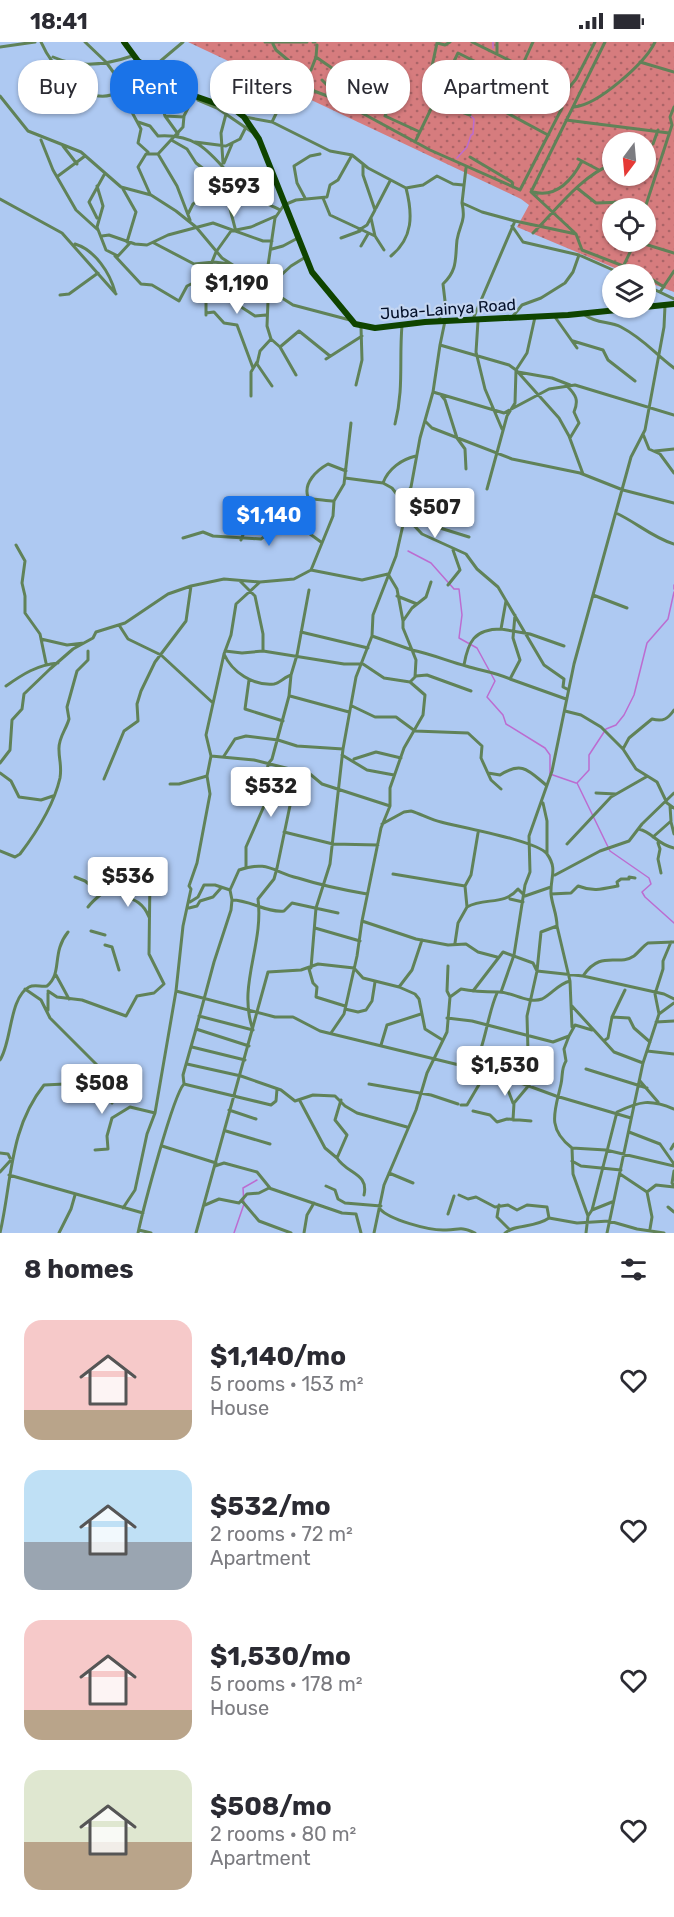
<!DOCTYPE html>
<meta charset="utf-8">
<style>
:root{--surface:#fff;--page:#f7f7f7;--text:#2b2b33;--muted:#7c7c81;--accent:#1a73e8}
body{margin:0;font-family:Rubik,sans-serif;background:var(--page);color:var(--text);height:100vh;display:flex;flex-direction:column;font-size:22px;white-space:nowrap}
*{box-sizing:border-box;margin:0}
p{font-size:20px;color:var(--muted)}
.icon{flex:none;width:33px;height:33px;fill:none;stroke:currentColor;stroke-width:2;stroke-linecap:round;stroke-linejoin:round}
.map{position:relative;height:1191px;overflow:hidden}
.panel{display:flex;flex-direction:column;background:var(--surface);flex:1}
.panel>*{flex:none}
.top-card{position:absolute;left:18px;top:18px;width:639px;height:54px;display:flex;gap:12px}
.needle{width:39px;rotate:196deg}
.tools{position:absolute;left:602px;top:90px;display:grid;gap:12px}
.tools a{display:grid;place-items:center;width:54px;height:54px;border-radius:50%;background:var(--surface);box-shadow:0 2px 4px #0004;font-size:30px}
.price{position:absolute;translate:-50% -51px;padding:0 14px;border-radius:6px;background:#fff;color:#222;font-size:20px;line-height:39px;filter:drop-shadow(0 2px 3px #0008)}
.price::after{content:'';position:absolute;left:50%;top:36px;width:18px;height:14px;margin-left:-9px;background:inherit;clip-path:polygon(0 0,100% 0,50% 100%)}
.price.on{background:var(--accent);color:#fff}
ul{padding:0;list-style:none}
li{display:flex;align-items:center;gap:18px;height:150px;padding:0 24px}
li span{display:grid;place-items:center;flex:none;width:168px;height:120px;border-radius:18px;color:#555}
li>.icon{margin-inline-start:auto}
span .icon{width:72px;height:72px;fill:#fffc;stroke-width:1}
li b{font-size:26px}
h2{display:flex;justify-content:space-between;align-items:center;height:72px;padding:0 24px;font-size:26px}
.chip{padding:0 21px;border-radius:24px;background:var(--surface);box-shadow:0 2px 4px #0004;font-size:21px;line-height:54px}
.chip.on{background:var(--accent);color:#fff}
.status{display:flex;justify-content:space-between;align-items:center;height:42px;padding:0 30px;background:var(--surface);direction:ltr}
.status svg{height:16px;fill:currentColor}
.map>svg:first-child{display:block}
.green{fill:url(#green-dots);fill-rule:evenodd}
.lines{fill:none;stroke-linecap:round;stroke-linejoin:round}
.stream{stroke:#bc6cd0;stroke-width:1.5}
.minor{stroke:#608258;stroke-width:3}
.primary{stroke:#0f4400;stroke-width:6}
.labels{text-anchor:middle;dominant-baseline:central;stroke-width:4.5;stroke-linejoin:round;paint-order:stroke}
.street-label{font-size:16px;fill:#030f28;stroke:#c3d5f1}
</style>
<div class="status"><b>18:41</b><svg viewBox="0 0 49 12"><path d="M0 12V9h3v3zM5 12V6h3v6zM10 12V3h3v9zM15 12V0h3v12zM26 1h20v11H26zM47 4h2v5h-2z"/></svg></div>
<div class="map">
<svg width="674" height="1191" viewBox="0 0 674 1191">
<defs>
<pattern id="green-dots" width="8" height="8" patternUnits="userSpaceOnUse" patternTransform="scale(1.5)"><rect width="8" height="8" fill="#d67c7e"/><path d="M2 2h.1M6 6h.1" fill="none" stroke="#ab6467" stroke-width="1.8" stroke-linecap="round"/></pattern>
</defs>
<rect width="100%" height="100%" fill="#aec9f2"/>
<path class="green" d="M188 0H674V250L645 239V232H629L517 185 529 163 521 157ZM612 100H645V134H612ZM612 166H645V200H612Z"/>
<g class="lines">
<path class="stream" d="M493 6V0
M489 24 490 20
M483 42 497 51 526 57
M457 116 467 105 471 93 473 92 474 77 469 72 487 28
M408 509 431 521 454 547H459L462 573 459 596 477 606 495 639 487 655 503 673 506 682 545 706 550 713V732L576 741
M674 543V547
M674 550 668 577 647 601 634 653 624 673 616 683 606 687 589 713V728L577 741 610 809 649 836 651 842 642 850 645 855 674 881
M234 1191 244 1162 243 1146 257 1138"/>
<path class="minor" d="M41 0C51 23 82 61 111 53 119 51 128 43 136 39
M85 0 106 20 124 45
M265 0H307
M313 0H315
M472 0 568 47 576 37 595 0
M437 1 445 3 450 0
M273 2 276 8 300 28 314 49 338 58 430 108 518 147 520 148 562 66 551 57 458 11 415 100
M0 5 35 0
M497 12V0
M53 15C78 26 106 23 132 14
M316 15 317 3
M640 20 674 30
M522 24 533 0
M146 26 136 41 153 57
M151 27 183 0
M431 29 437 1
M304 35 311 28 316 15 342 33 333 56
M322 38 334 50
M171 42 161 60 165 74 178 92
M74 44 78 31
M120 48 141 87 138 101 148 110
M0 54 28 89 81 110 121 145 151 153 176 169 196 185 222 216 265 244
M198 58 217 66 252 90
M392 58 385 74 420 90
M434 60 470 73
M574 65C598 63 645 21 655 0
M507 71 548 93
M165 74 184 75
M245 75 272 80 330 109 352 113 368 126 406 146 423 143 437 134 453 142 463 143
M566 78 669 91
M138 80 150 84 158 94C202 91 213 116 240 144 251 156 267 161 280 168
M272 80 290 43
M41 98 53 128 76 168 98 188
M173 99 187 107 196 121 223 142
M195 100 226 104 240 97 246 85
M653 102 658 88
M63 104 77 122
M645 107 649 105
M470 115 512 140 513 145
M578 117 599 128
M223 121 221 91 226 72
M224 121 232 102
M466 126 462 161 482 170 515 179
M58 134 85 114
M97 144 103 164 97 185 106 208 118 214 130 201
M577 146 596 161 626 160 646 164
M123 147 136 170 127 200
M533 150C556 156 572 138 582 119
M150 152 138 125 146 112H158
M305 156 297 141 294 124 310 114 320 112
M323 156 330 173 375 194 384 208
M0 157 62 191 116 252
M376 166 390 139
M645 166 672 83 670 75 674 65
M188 172 193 162 220 143H239
M97 176 89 160 104 133
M371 176 375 194
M190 178 177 144 158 112 183 85 184 74 194 54
M512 184 523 200 579 213 622 232
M235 186 229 163 236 152 244 148
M359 188 367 183 375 168 363 133V123
M533 191C557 167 580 135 612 122
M576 192 582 208 644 232
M102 194 109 193 135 202 147 203 168 193 213 181 263 199H272
M341 196 360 189
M638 200 674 211
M154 201 194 222 214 220 230 222
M75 202C95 208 110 231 115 250
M361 204 368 192
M272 207 283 204 296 197
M115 214 141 242 152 243 179 259 187 244 206 235 216 210 231 189 251 185 276 174
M391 214C413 196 413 173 406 146
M620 231 635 200
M645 233 664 245
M645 243 674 257
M267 246 291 224 304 216
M268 247 293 263 350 278
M660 250 674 229
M205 252 232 259 255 274 266 273
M60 253 69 252 98 231
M206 271 214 270 224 281 237 283 253 326
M206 273V235
M585 273C597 282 609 279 621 285 644 297 654 311 674 326
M513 274 522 263 541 256 565 241 573 230 579 213
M555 275 577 306
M473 277 515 179 576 192 531 150 605 0
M439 278 445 259 443 242C458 228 455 216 457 198 460 181 466 180 462 161
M445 279 440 303 509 323 516 328 559 376 569 394 583 432
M478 279 476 310 485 347 502 387
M271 297 280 305 296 333
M573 299 603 308 608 318 635 339
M280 305 299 289 330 314
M326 317 362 294
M516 328 527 311 535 275
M518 330 552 336 570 343
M356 343 362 318 361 285
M272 344 257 322 260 309 271 297 267 284 268 259 265 244 275 176 284 163 296 158 327 155 330 143 338 138 352 113
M567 344C576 353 579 358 574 370L579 381 570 396
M433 350 504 371 549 347 575 343 674 373
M441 353 445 358 457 396 465 407 466 427
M251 354V330L257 320
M425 379 432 386 512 417 580 431 623 448 674 461
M395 382C404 347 399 319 402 283
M643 392 649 407 660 412 674 431
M655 409 674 407
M383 441C388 427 402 417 416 414
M487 447 507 374 515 361 516 328
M308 455C303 441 317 428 328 422L346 429
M402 459 411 445 420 396 433 350 440 303
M616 471C636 480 653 496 674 502
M274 474 299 484 321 500
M405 474 422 492 466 512 477 527 498 545 544 623 564 637 563 645 567 647
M411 477 469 495
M183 496 203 490 213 494 261 497C270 492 269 487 272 478 282 448 313 458 334 459
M241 498 250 475 272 477
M16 503 25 519 22 541 25 554V571L40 592 46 621
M311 528 362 538 388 532 397 547 403 579
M240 539 255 554 263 592V608
M431 540 426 555 412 566 403 579V586L412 608C431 612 448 619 466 624 482 629 495 630 510 637
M448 543 460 528 453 508
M593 553 627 566
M397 554 417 562
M515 573 513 596 520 618 510 637 566 657
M119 583 128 597 161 613 213 661
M501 587 530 592 564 604
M301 590 368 606
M372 594 412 608 416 618 415 635
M41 597 67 603 84 601
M225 609 242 611 263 609 344 622H363L384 636 410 640 416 634 427 633 471 649
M224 612C232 630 253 644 274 642 279 641 285 635 291 633
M464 623C468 600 474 587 501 587L506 559
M249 638 245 667 283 679
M6 644C23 632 37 623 58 621
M290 654 349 670
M352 664 375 675H396L415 689 468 691 482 704 481 716 491 738 501 747
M565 669 581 673 601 685 623 707 636 727 657 740 667 761 674 766
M623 707 629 696 652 677C663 680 668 677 674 668
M342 713 367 728 394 733
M211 714 254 718 310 732 322 742 390 764
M224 714 235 697 246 694 278 698 297 704 343 707
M354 717 376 710 401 716
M0 721 10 708 12 678 22 667 24 652 50 627 73 607 93 596 96 590 125 581 168 552 191 544
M0 731 11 739 19 755 41 758 53 754
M488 731 500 733C522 719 528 728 546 743
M104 737 124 689 138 679 137 662 141 649 155 620 186 579 191 544 224 537 260 540
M170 742H179L207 734
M596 751 616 752
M543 761 547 779V811
M671 780 674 792
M382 782 404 770 411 769C421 772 431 778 441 780 460 785 538 799 547 812 558 827 550 836 551 852 552 863 557 872 557 884L541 890 537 929 527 974 528 1010 522 1024 515 1023 496 1032
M639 787C654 791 656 802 674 806
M284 790 333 802 378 803
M653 795 671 779 670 764
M658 801 660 807 658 817 661 831
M567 802 611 755 646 735
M0 809 15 815 20 812C36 791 54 762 60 736 62 724 59 718 59 708 58 696 66 688 69 677L67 665 77 629 88 618V609
M104 825 110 824 122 830
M246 826V805L264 764 268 722 272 717 289 654 291 633 297 613 309 548
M393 832 465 844
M555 833 600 809 629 799 642 782 674 751
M75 835 85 839 99 850
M230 848 239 828C268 818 273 830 298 836 320 843 344 848 367 852
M114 850C130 857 142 857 149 875
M551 852 571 851 578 844C593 850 603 847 618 844L617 840 621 837H629V835L635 836
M510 857 523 860
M190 860 198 855 204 843H215L230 848 232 858C250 858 267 871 284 869L292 861 338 871
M88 865C96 854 107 850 114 839
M467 865 465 844 471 833 478 791
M189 866 197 864 200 859 213 855 221 846
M362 879 416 897 448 903 466 902 478 910 497 915
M557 884 570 939 571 963 614 1010 643 1021
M315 886 360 899
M91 889 105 893
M455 901 458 881 467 865C485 855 504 864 518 847L525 854 551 845
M105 903 112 905 119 928
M448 924 447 949 450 955
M311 926 316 866 330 822 343 707 356 635 372 594 373 573 396 514 405 474 402 459 392 446 383 441 345 436
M309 927 313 941 317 945 316 955 345 964
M56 933 69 957
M583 934C601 907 618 925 634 914 639 910 643 904 648 901L674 900
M399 945 412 928 422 898
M25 947 41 958 50 976 99 1025 112 1061
M625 948 612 975 629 976 634 986 650 1000
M48 949 57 955 82 958 126 974 137 954 154 951 164 942 149 912 150 834 153 820
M176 949 275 975H293L320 989 496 1032 556 1054 631 1076
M473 949 503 910 533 921 537 929 583 934 664 952 674 957
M501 950 514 913 525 843 530 830 529 794 552 729 574 622 631 415 645 388 664 285 665 264
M48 951V968
M571 963 572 985
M345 967 358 970 366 968 372 959 375 940
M659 972 655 952 663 927V919L671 900
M199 974 253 988
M447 976 472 979 553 1000 569 994 575 983 592 988
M656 980 674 979
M196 987 214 920 231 868 232 858
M253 988C237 944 264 903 258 857L274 837 277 826 292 754 290 743 292 729
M331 991 344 972 357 914 362 879 381 786 390 764V746L404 706 423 673 425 653 410 640
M569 994 564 1007 566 1019C561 1027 563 1033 561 1042 555 1069 546 1086 572 1106L573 1132 588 1174
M605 998 608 996 612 975
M381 1003 387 983 421 972
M192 1005 245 1018
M647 1009 674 1012
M0 1018C12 1000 9 956 29 945 34 942 41 945 47 944 63 931 51 911 68 890
M187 1022 241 1034
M472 1025C485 1008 487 973 497 951
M586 1027 647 1046
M241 1034 281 1048 295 1059 313 1053 335 1054 345 1064 357 1071 407 1085
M509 1038 508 1048 513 1061
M640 1039 658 1060
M184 1042 271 1063 276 1059 277 1047
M369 1042 431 1053 458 1062
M341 1058 335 1078 347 1093 337 1116C347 1132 369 1131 364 1153
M300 1059 325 1106 337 1116
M461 1063H467L487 1029
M229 1068 256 1077
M473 1069 490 1073 497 1080 507 1077 531 1079
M513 1078 514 1061 535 1036 534 1023 528 1010
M226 1089 270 1102
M629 1090 660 1102 674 1122
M162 1104 216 1121
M572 1106 606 1108 674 1124
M671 1107 674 1102
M95 1108 108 1107 107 1094 112 1076 130 1065 155 1071
M0 1111 8 1112 10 1116
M572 1119 581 1124 621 1128
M215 1124 224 1121 257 1130 270 1146
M674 1129 672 1141 674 1144
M0 1130 10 1119
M389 1131 413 1141
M620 1132 647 1150 652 1175 650 1187
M9 1133 143 1171
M326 1144 335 1148 338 1157 345 1161 381 1164
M647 1150 656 1143 674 1145
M459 1153 468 1157 476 1155 495 1165 508 1163 517 1168 527 1163 547 1165 549 1176 577 1181 609 1179 637 1187 664 1191
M242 1159 259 1179 291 1191
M205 1163 219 1157 239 1161 247 1152 259 1151 269 1146 342 1171 356 1172 361 1191
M499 1163 497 1175 509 1187
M668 1165 674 1170
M123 1166 135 1148 147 1092 155 1071 176 949 183 884 191 847 189 844 197 821 210 752 207 734 211 714 206 693 224 612 231 593 236 562 260 540 294 537 311 528 333 474 334 459 344 442 351 381
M380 1167C390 1178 428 1188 443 1188 459 1189 458 1183 475 1191
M592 1168 612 1160
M448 1172 454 1154
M139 1188 151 1191
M0 1191C12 1139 9 1087 44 1043L65 1042
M59 1191 71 1167 75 1153
M138 1191C143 1168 173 1053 184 1042L183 1033 196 987 249 1004
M196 1191 268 930 301 928 318 922 354 926 363 936 399 945 415 952 419 957 425 987 441 997
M304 1191 307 1173 314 1161
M374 1191 384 1143 416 1068 427 1031 447 990 450 955 461 947C475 950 485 950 499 950 512 950 528 962 542 957 552 952 558 942 570 939
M505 1191C515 1182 535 1186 549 1176
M586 1191 588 1174 592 1168 617 1070C640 1059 650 1057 674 1067
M607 1191 643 1021 659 972 674 961"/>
<path class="primary" d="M124 0 138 19 186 51 235 68 244 75 259 97 312 230 355 282 375 286 425 280 568 273 637 266
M645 265 674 262"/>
</g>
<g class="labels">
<g class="street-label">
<text transform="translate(448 267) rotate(-4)">Juba-Lainya Road</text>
</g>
</g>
</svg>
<div class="tools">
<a><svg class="needle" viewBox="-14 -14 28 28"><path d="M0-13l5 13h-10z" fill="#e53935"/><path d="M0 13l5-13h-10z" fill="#7c7c81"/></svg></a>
<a><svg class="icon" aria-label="locate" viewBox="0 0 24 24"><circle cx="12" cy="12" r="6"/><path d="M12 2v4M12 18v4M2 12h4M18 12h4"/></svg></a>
<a><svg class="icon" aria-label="layers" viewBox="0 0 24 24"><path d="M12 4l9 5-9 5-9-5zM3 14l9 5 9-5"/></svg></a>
</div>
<b class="price" style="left:234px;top:176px">$593</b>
<b class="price" style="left:237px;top:273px">$1,190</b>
<b class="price" style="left:435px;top:497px">$507</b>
<b class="price on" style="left:269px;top:505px">$1,140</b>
<b class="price" style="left:271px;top:776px">$532</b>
<b class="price" style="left:128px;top:866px">$536</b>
<b class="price" style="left:505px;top:1055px">$1,530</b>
<b class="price" style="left:102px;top:1073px">$508</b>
<div class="top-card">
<a class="chip">Buy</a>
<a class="chip on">Rent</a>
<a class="chip">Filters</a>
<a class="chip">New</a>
<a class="chip">Apartment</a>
</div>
</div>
<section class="panel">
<h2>8 homes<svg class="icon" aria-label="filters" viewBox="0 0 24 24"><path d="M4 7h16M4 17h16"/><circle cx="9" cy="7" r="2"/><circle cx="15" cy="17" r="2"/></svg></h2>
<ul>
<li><span style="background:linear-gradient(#f6c9c9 75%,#b9a48a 0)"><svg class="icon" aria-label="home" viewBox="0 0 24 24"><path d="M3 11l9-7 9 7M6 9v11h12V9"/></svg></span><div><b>$1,140/mo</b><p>5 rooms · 153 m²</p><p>House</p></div><svg class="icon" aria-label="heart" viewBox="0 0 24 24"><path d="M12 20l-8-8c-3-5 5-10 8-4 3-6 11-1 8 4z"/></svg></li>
<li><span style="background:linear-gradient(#bfe0f5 60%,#9aa5b1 0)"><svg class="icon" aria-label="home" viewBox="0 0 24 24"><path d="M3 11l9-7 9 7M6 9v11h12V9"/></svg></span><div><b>$532/mo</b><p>2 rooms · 72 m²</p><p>Apartment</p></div><svg class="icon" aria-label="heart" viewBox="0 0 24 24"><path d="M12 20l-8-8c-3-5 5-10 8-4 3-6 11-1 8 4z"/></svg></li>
<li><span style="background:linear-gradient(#f6c9c9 75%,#b9a48a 0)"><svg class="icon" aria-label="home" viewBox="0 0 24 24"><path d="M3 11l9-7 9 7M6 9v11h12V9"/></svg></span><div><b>$1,530/mo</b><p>5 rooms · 178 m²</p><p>House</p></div><svg class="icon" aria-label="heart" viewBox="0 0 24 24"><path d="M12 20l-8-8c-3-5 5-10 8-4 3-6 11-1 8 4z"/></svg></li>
<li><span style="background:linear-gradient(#dfe7d0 60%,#b9a48a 0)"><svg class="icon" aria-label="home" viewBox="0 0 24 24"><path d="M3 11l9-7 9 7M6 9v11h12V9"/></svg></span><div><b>$508/mo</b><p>2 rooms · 80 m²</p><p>Apartment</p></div><svg class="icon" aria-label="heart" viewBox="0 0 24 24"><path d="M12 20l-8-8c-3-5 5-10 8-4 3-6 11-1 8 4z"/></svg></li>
</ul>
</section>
